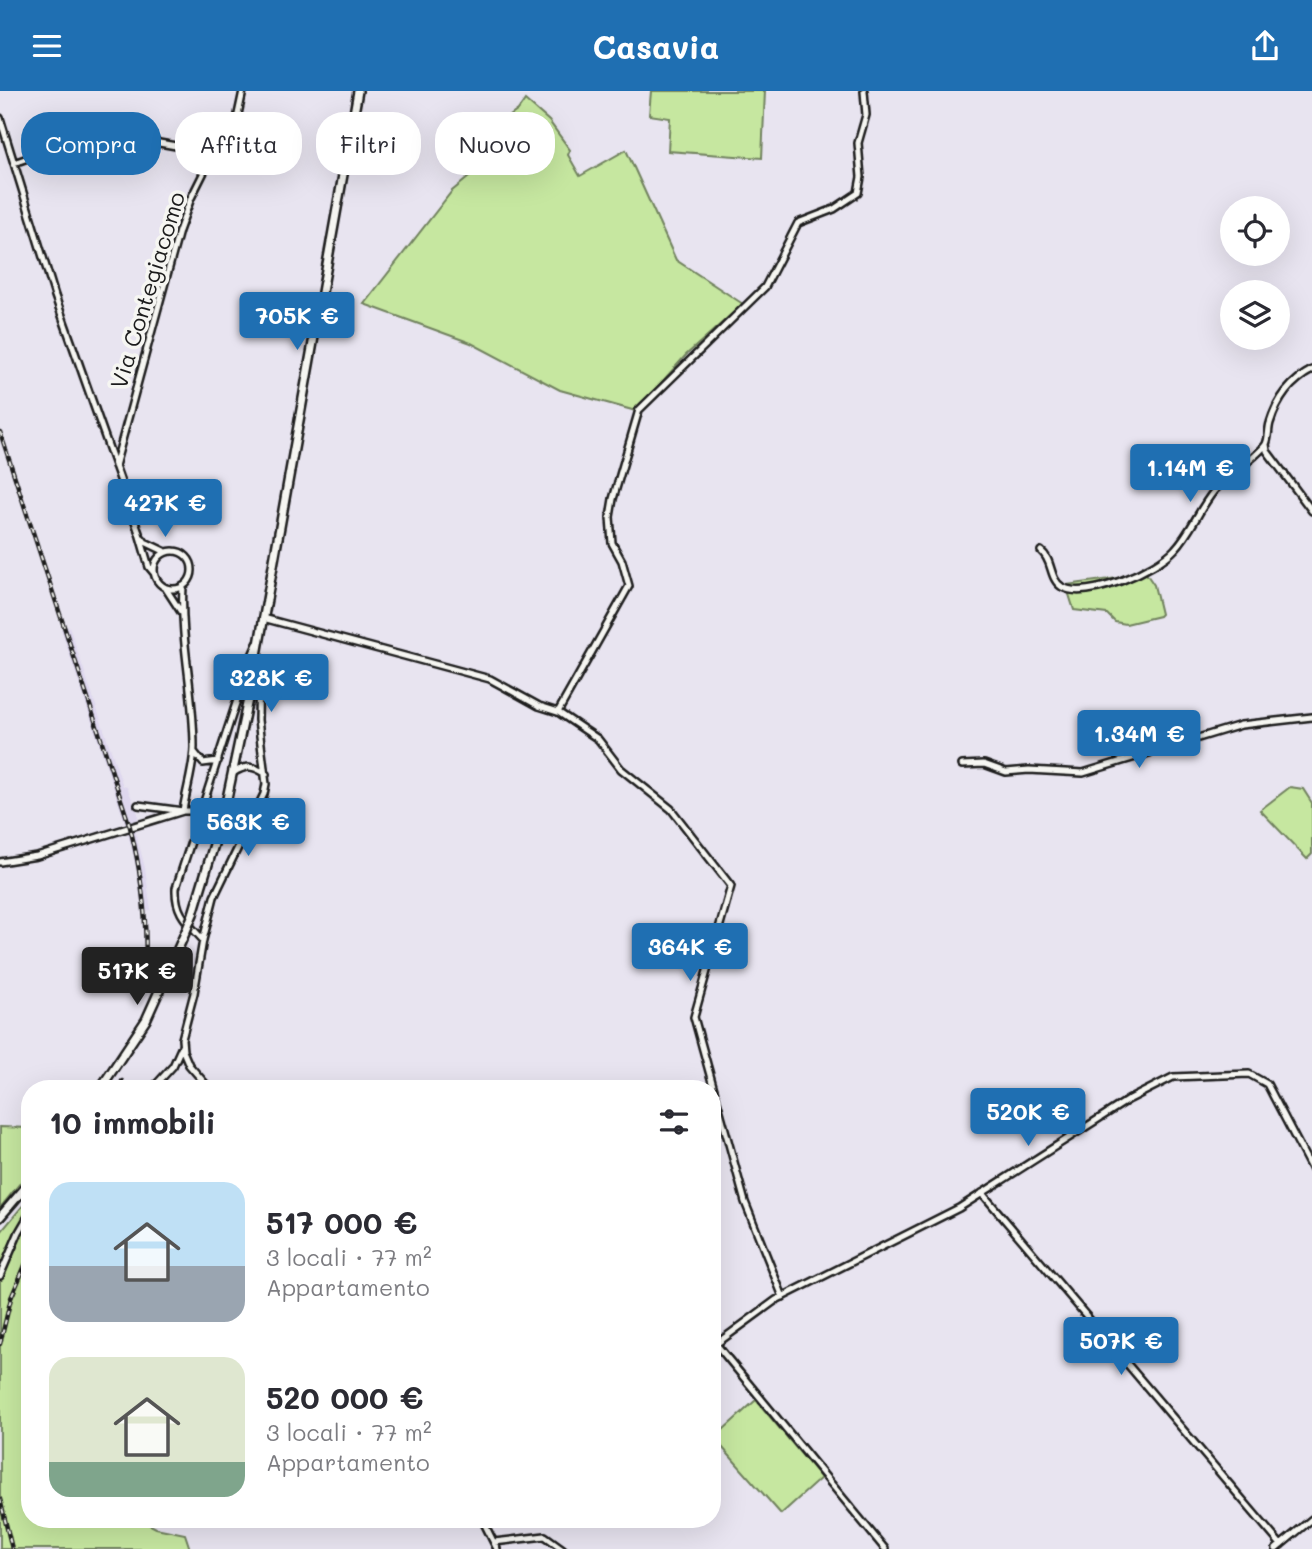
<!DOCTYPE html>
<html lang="it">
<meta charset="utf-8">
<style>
:root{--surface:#fff;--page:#f2f2f3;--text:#2b2b33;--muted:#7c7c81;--accent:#1f6fb2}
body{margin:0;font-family:Mali,sans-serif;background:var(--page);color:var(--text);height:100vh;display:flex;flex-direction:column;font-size:26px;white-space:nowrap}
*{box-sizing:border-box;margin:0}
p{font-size:23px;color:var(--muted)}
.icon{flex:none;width:38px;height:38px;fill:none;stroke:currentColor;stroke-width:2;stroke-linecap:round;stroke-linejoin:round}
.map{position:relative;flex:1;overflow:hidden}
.sheet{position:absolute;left:21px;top:989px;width:700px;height:448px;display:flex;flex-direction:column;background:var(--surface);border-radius:28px;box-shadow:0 7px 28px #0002}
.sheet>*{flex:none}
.guide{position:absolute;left:21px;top:21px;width:700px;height:63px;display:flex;gap:14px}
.buttons{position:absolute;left:1220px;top:105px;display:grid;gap:14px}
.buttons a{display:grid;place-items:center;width:70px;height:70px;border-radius:50%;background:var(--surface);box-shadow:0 7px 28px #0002;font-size:35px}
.price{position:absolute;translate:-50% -60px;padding:0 16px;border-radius:7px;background:var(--accent);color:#fff;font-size:23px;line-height:46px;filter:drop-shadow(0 2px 4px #0008)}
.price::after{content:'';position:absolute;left:50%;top:42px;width:21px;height:16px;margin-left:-10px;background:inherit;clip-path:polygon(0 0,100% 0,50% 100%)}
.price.selected{background:#222;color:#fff}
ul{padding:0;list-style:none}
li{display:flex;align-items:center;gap:21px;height:175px;padding:0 28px}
li span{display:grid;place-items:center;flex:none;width:196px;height:140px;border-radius:21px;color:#555}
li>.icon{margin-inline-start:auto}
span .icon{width:84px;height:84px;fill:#fffc;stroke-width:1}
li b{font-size:30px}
h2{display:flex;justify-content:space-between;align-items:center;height:84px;padding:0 28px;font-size:30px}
.pill{padding:0 24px;border-radius:28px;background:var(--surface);box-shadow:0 7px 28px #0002;font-size:24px;line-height:63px}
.pill.selected{background:var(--accent);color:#fff}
header{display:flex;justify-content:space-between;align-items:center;height:91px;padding:0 28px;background:var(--accent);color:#fff;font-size:32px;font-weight:700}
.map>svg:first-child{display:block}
.built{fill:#ded7ee}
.green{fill:#c6e7a0;stroke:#71825e;stroke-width:2}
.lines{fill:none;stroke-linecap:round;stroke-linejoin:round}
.street-casing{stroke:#1c1c1c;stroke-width:10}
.secondary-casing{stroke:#1c1c1c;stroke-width:12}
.street{stroke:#f6f6f2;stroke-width:5}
.secondary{stroke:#f6f6f2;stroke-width:7}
.rail-casing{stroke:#1c1c1c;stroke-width:4.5}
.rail{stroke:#f6f6f2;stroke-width:2;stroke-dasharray:5;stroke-linecap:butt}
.secondary-bridge-casing{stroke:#1c1c1c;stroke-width:12;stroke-linecap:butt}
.secondary-bridge{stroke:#f6f6f2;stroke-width:7}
.labels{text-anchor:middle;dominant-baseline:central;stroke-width:7;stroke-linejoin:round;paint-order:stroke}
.street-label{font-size:23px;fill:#1c1c1c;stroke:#f6f6f2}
</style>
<header><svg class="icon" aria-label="menu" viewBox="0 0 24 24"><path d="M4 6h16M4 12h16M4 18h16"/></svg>Casavia<svg class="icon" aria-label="share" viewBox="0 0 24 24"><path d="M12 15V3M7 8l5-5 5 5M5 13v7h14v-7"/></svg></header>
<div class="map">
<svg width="1312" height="1458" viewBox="0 0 1312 1458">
<rect width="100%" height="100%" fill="#e8e4f0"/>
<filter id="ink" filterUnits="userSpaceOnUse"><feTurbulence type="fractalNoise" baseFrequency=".0143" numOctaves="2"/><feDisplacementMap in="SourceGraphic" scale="14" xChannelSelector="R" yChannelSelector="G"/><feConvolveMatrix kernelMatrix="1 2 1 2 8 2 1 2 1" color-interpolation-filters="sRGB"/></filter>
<g filter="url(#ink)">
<path class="built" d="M69 535 123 695 127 696 138 722V728L133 731 145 777 151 819 142 820 137 780 126 735 61 538Z"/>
<path class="green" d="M651 0H765L762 67 668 60 670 27 649 24Z
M525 9 549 30 570 59 568 64 580 85 626 59 676 169 743 213 686 264 636 320 560 299 471 252 364 213 452 100 480 77 471 54 518 19Z
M1143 478 1154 494 1161 523 1159 525 1126 533 1115 531 1107 523 1074 519 1066 494 1118 487Z
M1290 696 1303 698 1312 712V763L1307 768 1260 719Z
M0 1036 30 1037V1080L0 1117Z
M30 1106V1428H139L156 1437 185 1443 190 1458H0V1142Z
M756 1309 821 1387 781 1423 714 1347Z"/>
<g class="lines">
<g class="street-casing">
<path id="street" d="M0 27 55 205 139 442 149 476 154 482
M14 72 98 41 215 62
M1266 353 1267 360 1312 420
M115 375 179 140 191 107 206 77 237 28 243 0
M142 447 145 451 166 461
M154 479a19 19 0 1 1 38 0a19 19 0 1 1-38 0Z
M1041 460C1053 469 1049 488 1062 496 1087 510 1157 478 1175 458 1191 441 1199 418 1214 400 1225 386 1258 366 1266 353 1269 347 1268 338 1270 332 1277 309 1291 290 1312 279
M166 498 181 521
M263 527 490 588 539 615 558 621 598 648 621 678 671 718 731 795 694 926 745 1111 783 1206
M558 621 629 495 622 470 612 452 610 426 613 408 639 319 765 196 798 132 834 118 858 102 861 86 858 52 866 24 864 0
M195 662 203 672 218 670
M962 674 984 673 1006 681 1029 679 1083 682 1241 634 1312 626
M233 682C246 674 253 674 266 683
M138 714 183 720C186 700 194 675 194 656 194 602 180 549 183 495
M0 771 37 765 183 720H200
M203 849C187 831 175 822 176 797L250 569 257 553
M152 998 173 975 182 955
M210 998 189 974 183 960 182 948 194 902 203 849 214 806 264 703 266 693 258 629 259 579 256 572
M982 1102 1281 1454
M0 1185 19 1141 30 1122
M716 1253 885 1458
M712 1256 776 1209 959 1117 1128 1009 1173 986 1249 983 1267 993 1312 1079
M482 1428 497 1458
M494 1451 545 1445 563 1458
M1276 1458 1312 1428"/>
</g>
<g class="secondary-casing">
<path id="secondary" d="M193 823 225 717 256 570 358 0
M100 998 146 929 186 840
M0 1126 30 1091"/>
</g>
<use href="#street" class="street"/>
<use href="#secondary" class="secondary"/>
<g class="rail-casing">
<path id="rail" d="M0 341 130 736C143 788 149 838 144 892
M120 998 122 990
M0 1253 11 1207 30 1163
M0 1408 12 1458"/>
</g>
<use href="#rail" class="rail"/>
<g class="secondary-bridge-casing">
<path id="secondary-bridge" d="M186 840 193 823"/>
</g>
<use href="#secondary-bridge" class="secondary-bridge"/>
</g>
</g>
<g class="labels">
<g class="street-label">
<text transform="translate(147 199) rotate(-73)">Via Contegiacomo</text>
</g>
</g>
</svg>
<div class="buttons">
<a><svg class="icon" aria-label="locate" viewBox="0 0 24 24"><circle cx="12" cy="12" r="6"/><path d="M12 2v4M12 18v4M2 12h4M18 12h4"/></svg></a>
<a><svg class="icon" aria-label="layers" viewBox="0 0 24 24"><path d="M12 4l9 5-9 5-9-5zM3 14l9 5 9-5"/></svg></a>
</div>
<b class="price" style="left:297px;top:261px">705K €</b>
<b class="price" style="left:1190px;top:413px">1.14M €</b>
<b class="price" style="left:165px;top:448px">427K €</b>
<b class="price" style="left:271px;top:623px">328K €</b>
<b class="price" style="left:1139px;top:679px">1.34M €</b>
<b class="price" style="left:248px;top:767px">563K €</b>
<b class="price" style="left:690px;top:892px">364K €</b>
<b class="price selected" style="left:137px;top:916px">517K €</b>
<b class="price" style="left:1028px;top:1057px">520K €</b>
<b class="price" style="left:1121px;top:1286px">507K €</b>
<div class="guide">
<a class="pill selected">Compra</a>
<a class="pill">Affitta</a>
<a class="pill">Filtri</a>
<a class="pill">Nuovo</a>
</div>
<section class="sheet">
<h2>10 immobili<svg class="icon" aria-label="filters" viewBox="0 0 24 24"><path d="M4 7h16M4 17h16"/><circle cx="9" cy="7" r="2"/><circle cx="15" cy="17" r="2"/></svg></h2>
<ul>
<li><span style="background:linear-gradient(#bfe0f5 60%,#9aa5b1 0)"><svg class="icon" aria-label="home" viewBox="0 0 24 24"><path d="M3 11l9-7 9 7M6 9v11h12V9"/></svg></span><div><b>517 000 €</b><p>3 locali · 77 m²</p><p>Appartamento</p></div></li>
<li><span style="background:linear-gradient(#dfe7d0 75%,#7fa58c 0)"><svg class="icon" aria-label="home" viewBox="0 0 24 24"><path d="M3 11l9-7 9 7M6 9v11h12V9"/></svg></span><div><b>520 000 €</b><p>3 locali · 77 m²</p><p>Appartamento</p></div></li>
</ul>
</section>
</div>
